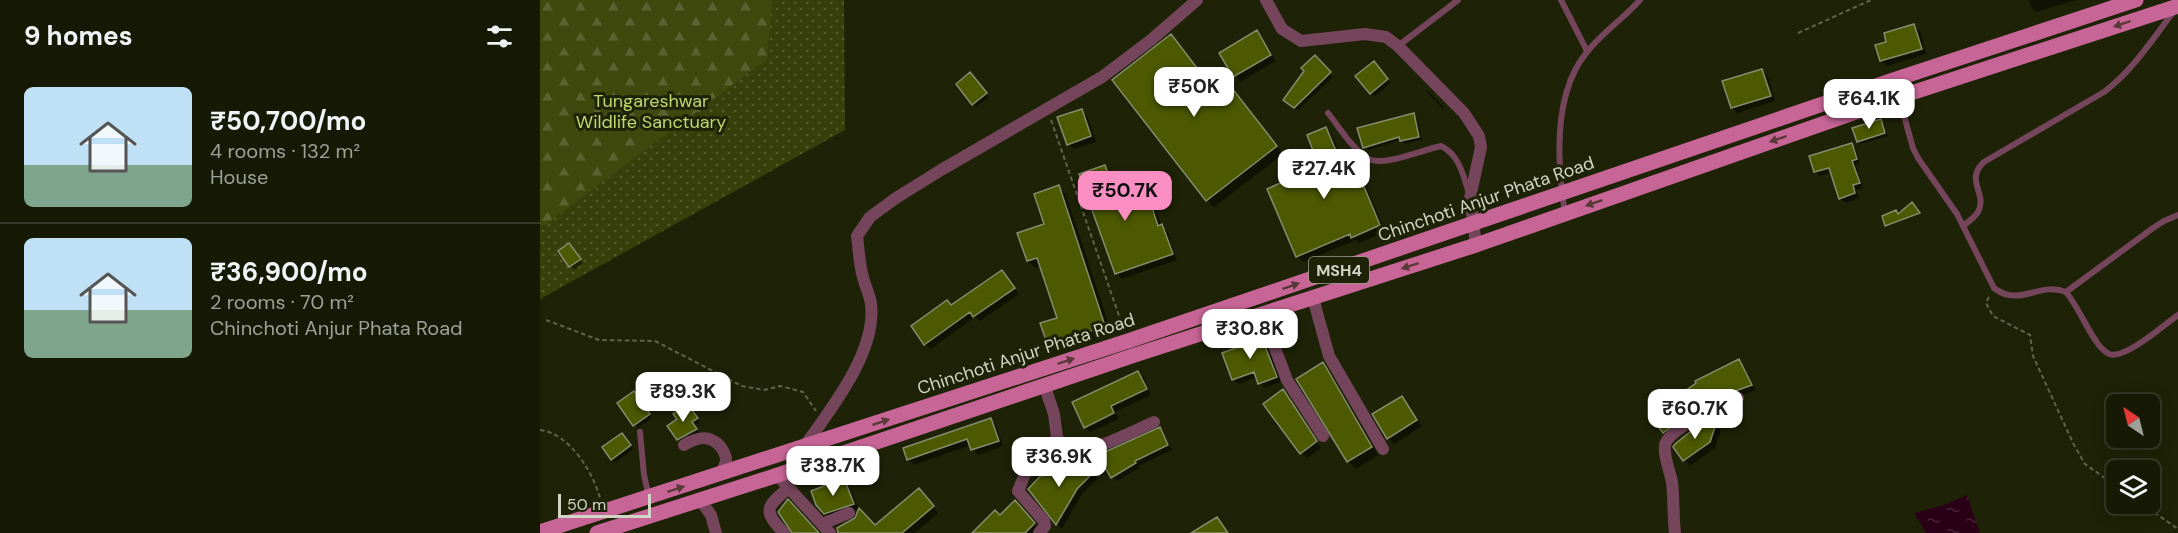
<!DOCTYPE html>
<meta charset="utf-8">
<style>
:root{--surface:#161a05;--page:#1f230f;--text:#f1f3f6;--muted:#9ea19a;--line:#353827;--accent:#fb8fc4}
body{margin:0;font-family:"DM Sans",sans-serif;background:var(--page);color:var(--text);height:100vh;display:flex;flex-direction:column;font-size:22px;white-space:nowrap}
*{box-sizing:border-box;margin:0}
p{font-size:20px;color:var(--muted)}
.icon{flex:none;width:33px;height:33px;fill:none;stroke:currentColor;stroke-width:2;stroke-linecap:round;stroke-linejoin:round}
.map{position:relative;flex:1;overflow:hidden}
.side{display:flex;flex-direction:column;background:var(--surface);width:540px}
.side>*{flex:none}
.needle{width:39px;rotate:325deg}
.buttons{position:absolute;left:1566px;top:394px;display:grid;gap:12px}
.buttons a{display:grid;place-items:center;width:54px;height:54px;border-radius:9px;background:var(--surface);box-shadow:0 3px 15px #0003,0 0 0 2px var(--line);font-size:30px}
.scale{position:absolute;left:18px;bottom:15px;width:93px;box-sizing:border-box;padding-left:6px;border:3px solid #d1d5c5;border-top:0;font-size:16px;line-height:21px;white-space:nowrap;color:#d1d5c5;-webkit-text-stroke:4px #1e2307;paint-order:stroke}
.price{position:absolute;translate:-50% -51px;padding:0 14px;border-radius:12px;background:#fff;color:#222;font-size:20px;line-height:39px;filter:drop-shadow(0 2px 3px #0008)}
.price::after{content:'';position:absolute;left:50%;top:36px;width:18px;height:14px;margin-left:-9px;background:inherit;clip-path:polygon(0 0,100% 0,50% 100%)}
.price.on{background:var(--accent);color:#111}
ul{padding:0;list-style:none}
li{display:flex;align-items:center;gap:18px;height:150px;padding:0 24px}
li+li{border-top:2px solid var(--line)}
li span{display:grid;place-items:center;flex:none;width:168px;height:120px;border-radius:9px;color:#555}
li>.icon{margin-inline-start:auto}
span .icon{width:72px;height:72px;fill:#fffc;stroke-width:1}
li b{font-size:26px}
h2{display:flex;justify-content:space-between;align-items:center;height:72px;padding:0 24px;font-size:26px}
main{display:flex;flex:1;min-height:0}
.map>svg:first-child{display:block}
.green{fill:url(#green-dots)}
.forest{fill:url(#forest-firs)}
.water{fill:url(#water-ripples)}
.shadow{fill:#0007}
.building{fill:#4c5901;stroke:#848c6d;stroke-width:1.5}
.lines{fill:none;stroke-linecap:round;stroke-linejoin:round}
.path{stroke:#5f634c;stroke-width:2;stroke-dasharray:4.5 3;stroke-linecap:butt}
.service{stroke:#75455c;stroke-width:6}
.minor{stroke:#75455c;stroke-width:12}
.primary{stroke:#c86597;stroke-width:15}
.oneway{fill:#5a3a39}
.labels{text-anchor:middle;dominant-baseline:central;stroke-width:6;stroke-linejoin:round;paint-order:stroke}
.shield{fill:#1e2307;stroke:#9ba08c;stroke-width:1.5}
.shield-label{font-size:16px;font-weight:bold;fill:#d1d5c5}
.park-label{font-size:18px;fill:#c2d76f;stroke:#1e2307}
.street-label{font-size:18px;fill:#d1d5c5;stroke:#1e2307}
</style>
<main>
<section class="side">
<h2>9 homes<svg class="icon" aria-label="filters" viewBox="0 0 24 24"><path d="M4 7h16M4 17h16"/><circle cx="9" cy="7" r="2"/><circle cx="15" cy="17" r="2"/></svg></h2>
<ul>
<li><span style="background:linear-gradient(#bfe0f5 65%,#7fa58c 0)"><svg class="icon" aria-label="home" viewBox="0 0 24 24"><path d="M3 11l9-7 9 7M6 9v11h12V9"/></svg></span><div><b>₹50,700/mo</b><p>4 rooms · 132 m²</p><p>House</p></div></li>
<li><span style="background:linear-gradient(#bfe0f5 60%,#7fa58c 0)"><svg class="icon" aria-label="home" viewBox="0 0 24 24"><path d="M3 11l9-7 9 7M6 9v11h12V9"/></svg></span><div><b>₹36,900/mo</b><p>2 rooms · 70 m²</p><p>Chinchoti Anjur Phata Road</p></div></li>
</ul>
</section>
<div class="map">
<svg width="1638" height="533" viewBox="0 0 1638 533">
<defs>
<pattern id="green-dots" width="8" height="8" patternUnits="userSpaceOnUse" patternTransform="scale(1.5)"><rect width="8" height="8" fill="#37400b"/><path d="M2 2h.1M6 6h.1" fill="none" stroke="#535b2d" stroke-width="1.8" stroke-linecap="round"/></pattern>
<pattern id="forest-firs" width="22" height="20" patternUnits="userSpaceOnUse" patternTransform="scale(1.5)"><rect width="22" height="20" fill="#3f490d"/><path d="M5 1l3.5 6h-7zM16 11l3.5 6h-7z" fill="#5a622f"/></pattern>
<pattern id="water-ripples" width="26" height="14" patternUnits="userSpaceOnUse" patternTransform="scale(1.5)"><rect width="26" height="14" fill="#290016"/><path d="M2 4q2-2 4 0t4 0M15 11q2-2 4 0t4 0" fill="none" stroke="#472436"/></pattern>
</defs>
<rect width="100%" height="100%" fill="#1e2307"/>
<path class="green" d="M0 0H304L305 130 0 299Z"/>
<path class="forest" d="M0 0H232L227 59 5 225H0Z"/>
<path class="water" d="M1427 495 1440 533H1386L1374 513 1404 505Z"/>
<path class="shadow" d="M1489 0H1536L1496 12 1491 7Z
M1374 26 1380 31 1386 54 1347 66 1342 61 1337 46 1348 43Z
M716 32 736 61 700 82 681 53Z
M638 43 674 90 685 81 693 88 743 154 674 207 667 200Z
M775 57 793 77 758 110 749 103Z
M837 66 850 83 834 97 831 93Z
M1222 71 1228 76 1235 101 1197 113 1192 107Z
M434 78 449 97 436 107 433 104Z
M887 90 905 108 903 109 886 91Z
M542 110 547 116 556 142 534 149 528 144Z
M874 114 877 118 882 140 865 144 861 140 828 150 824 147Z
M1341 121 1344 124 1348 136 1321 144 1318 141Z
M786 129 792 135 802 158 810 155 816 161 845 232 819 243 816 240 763 262 757 256 781 167Z
M1311 144 1316 149 1320 164 1316 165 1323 188 1316 190 1319 198 1305 203 1300 198 1292 172 1280 176 1275 171Z
M565 167 570 173 578 196 604 187 610 192 621 225 627 231 637 260 582 279 576 273Z
M519 187 526 195 572 334 517 353 509 345 519 318 501 266 495 268 488 261 506 225Z
M1372 204 1380 214 1348 226 1347 225Z
M32 248 43 263 34 270 20 251Z
M462 272 479 294 440 321 435 317 391 349 385 344 412 306Z
M720 334 725 339 741 382 724 388 717 377 698 384 694 380 684 354 706 346Z
M1199 361 1204 367 1216 390 1193 399 1129 437 1124 432 1158 383Z
M783 364 790 372 838 455 816 469 808 461 758 380Z
M598 373 604 378 611 395 575 412 579 419 550 432 545 427Z
M743 391 781 448 767 458 762 453Z
M97 397 112 418 98 428 95 425Z
M862 398 882 426 854 444 848 438 834 415Z
M150 409 160 422 154 426 159 433 142 443 129 427Z
M450 419 456 425 463 446 438 455 431 445 374 465 369 459 365 449Z
M1172 421 1181 430 1175 448 1150 466 1135 447Z
M620 429 624 434 632 450 598 466 600 468 577 481 572 477Z
M85 438 93 449 76 462 72 459Z
M540 461 558 478 542 494 522 529 490 490 523 479Z
M304 480 309 486 319 509 291 519 277 505Z
M384 496 398 513 375 533H299L335 527Z
M480 507 499 529 495 533H434Z"/>
<path class="building" d="M1374 24 1382 49 1340 61 1335 45 1346 42 1344 33Z
M717 30 731 55 693 77 679 53Z
M631 34 673 89 685 79 737 146 666 201 572 80Z
M775 55 791 72 754 108 743 100 764 71 761 68Z
M834 61 848 79 830 94 815 76Z
M1222 69 1231 96 1191 108 1182 81Z
M430 72 447 93 432 105 416 84Z
M542 109 551 136 527 145 517 117Z
M874 113 879 137 860 141 859 137 823 148 817 128Z
M1341 119 1345 133 1317 142 1312 128Z
M786 127 799 158 810 153 840 225 811 238 810 234 756 257 727 189 779 166 767 135Z
M1312 143 1317 159 1312 161 1320 183 1313 185 1315 193 1299 199 1289 168 1274 172 1269 156Z
M565 165 575 195 605 185 618 226 622 224 633 254 575 274 539 174Z
M519 185 565 326 508 346 500 323 517 318 497 258 487 261 477 233 504 224 494 194Z
M1372 202 1380 213 1345 226 1342 216 1356 210 1358 214Z
M29 243 41 259 29 267 18 251Z
M462 270 475 288 433 317 430 312 384 345 371 326 407 300 411 305Z
M720 333 737 377 718 384 714 372 692 380 682 353 704 345 702 339Z
M1199 359 1212 385 1187 394 1153 411 1123 433 1110 416 1156 383 1155 381Z
M783 362 832 447 807 462 756 379Z
M598 371 607 389 571 406 574 413 544 428 532 402Z
M743 389 777 441 760 454 723 404Z
M94 391 110 414 93 426 77 403Z
M862 396 877 420 847 439 832 414Z
M147 404 158 418 152 422 157 429 137 440 127 426 137 419 133 414Z
M451 418 459 441 431 450 427 439 367 460 363 448Z
M1172 419 1176 424 1170 442 1143 461 1133 447 1135 444 1150 432Z
M620 427 628 445 595 461 596 463 571 478 558 455Z
M82 433 91 445 71 460 62 447Z
M540 459 554 472 537 489 516 525 488 489 511 465 523 476Z
M304 478 314 504 284 514 276 505 271 491Z
M379 488 394 506 362 533H298L297 528 315 518 319 508 335 525Z
M248 499 279 533H252L238 512Z
M475 500 495 523 485 533H432L455 510 460 515Z
M677 517 688 533H651Z"/>
<g class="lines">
<path class="path" d="M1258 33 1331 0
M511 120 584 330
M1449 297 1446 303 1453 316 1490 335 1493 356 1533 443 1545 464 1576 486
M6 320 59 340 115 341 202 386 224 390 240 386 263 392 276 411
M0 430C29 433 53 472 60 498
M1602 504 1638 529"/>
<path class="service" d="M1021 0 1047 51
M858 46 918 0
M1359 98 1373 148 1378 158 1417 214 1454 288C1480 308 1499 281 1526 292 1538 307 1545 325 1556 341 1559 346 1564 351 1569 354 1585 360 1625 324 1638 315
M788 113C800 128 812 149 829 159 843 167 885 149 901 146 919 154 924 177 929 194
M1025 213C1017 163 1013 93 1047 52 1062 33 1084 18 1100 0
M1423 226C1428 222 1434 218 1438 212 1448 194 1424 180 1444 162L1564 92C1593 70 1612 40 1634 11
M1526 292 1613 228 1624 221 1638 215
M100 432 104 475 109 497"/>
<path class="minor" d="M726 0 742 29 761 41 825 34 846 37 858 46 924 113 939 136 941 147 930 198 936 245
M773 298 789 356 843 449
M722 314 747 380 783 436
M517 437C520 443 523 448 529 450 548 456 595 430 614 422
M144 445C157 437 169 434 180 446 183 450 186 455 186 460 186 464 182 470 181 474
M264 447C290 410 337 352 331 304 330 295 325 286 323 277 319 264 319 250 317 236L330 217 356 198 401 170 562 77 611 40 657 0
M237 475 290 533
M160 500 171 515 176 533
M282 524 309 513
M244 533C223 511 225 507 249 488
M499 533 505 526 504 521 478 491 487 469 513 444 517 437 514 414 505 387
M1135 533C1133 516 1134 499 1132 482 1130 471 1123 456 1125 445 1128 429 1183 404 1198 398"/>
<path class="primary" d="M0 532 588 341 1353 80 1596 0
M57 533 247 472 598 354 936 245 1359 97 1638 6"/>
</g>
<defs><path id="oneway-solid" d="M-6-.8H1V-3.2L6.5 0L1 3.2V.8H-6Z" transform="scale(1.5)"/></defs>
<g class="oneway">
<use href="#oneway-solid" transform="translate(1582 24) rotate(162)"/>
<use href="#oneway-solid" transform="translate(1238 139) rotate(161)"/>
<use href="#oneway-solid" transform="translate(1054 203) rotate(161)"/>
<use href="#oneway-solid" transform="translate(870 266) rotate(162)"/>
<use href="#oneway-solid" transform="translate(751 286) rotate(-19)"/>
<use href="#oneway-solid" transform="translate(526 361) rotate(-18)"/>
<use href="#oneway-solid" transform="translate(341 422) rotate(-18)"/>
<use href="#oneway-solid" transform="translate(136 489) rotate(-18)"/>
</g>
<g class="labels">
<rect class="shield" x="769" y="257" width="60" height="26" rx="4.5"/>
<g class="shield-label">
<text x="799" y="270">MSH4</text>
</g>
<g class="park-label">
<text x="111" y="101">Tungareshwar<tspan x="111" dy="21">Wildlife Sanctuary</tspan></text>
</g>
<g class="street-label">
<text transform="translate(946 199) rotate(-19)">Chinchoti Anjur Phata Road</text>
<text transform="translate(486 354) rotate(-18)">Chinchoti Anjur Phata Road</text>
</g>
</g>
</svg>
<div class="buttons">
<a><svg class="needle" viewBox="-14 -14 28 28"><path d="M0-13l5 13h-10z" fill="#e53935"/><path d="M0 13l5-13h-10z" fill="#9ea19a"/></svg></a>
<a><svg class="icon" aria-label="layers" viewBox="0 0 24 24"><path d="M12 4l9 5-9 5-9-5zM3 14l9 5 9-5"/></svg></a>
</div>
<div class="scale">50 m</div>
<b class="price" style="left:654px;top:118px">₹50K</b>
<b class="price" style="left:1329px;top:130px">₹64.1K</b>
<b class="price" style="left:784px;top:200px">₹27.4K</b>
<b class="price on" style="left:585px;top:222px">₹50.7K</b>
<b class="price" style="left:710px;top:360px">₹30.8K</b>
<b class="price" style="left:143px;top:423px">₹89.3K</b>
<b class="price" style="left:1155px;top:440px">₹60.7K</b>
<b class="price" style="left:519px;top:488px">₹36.9K</b>
<b class="price" style="left:293px;top:497px">₹38.7K</b>
</div>
</main>
